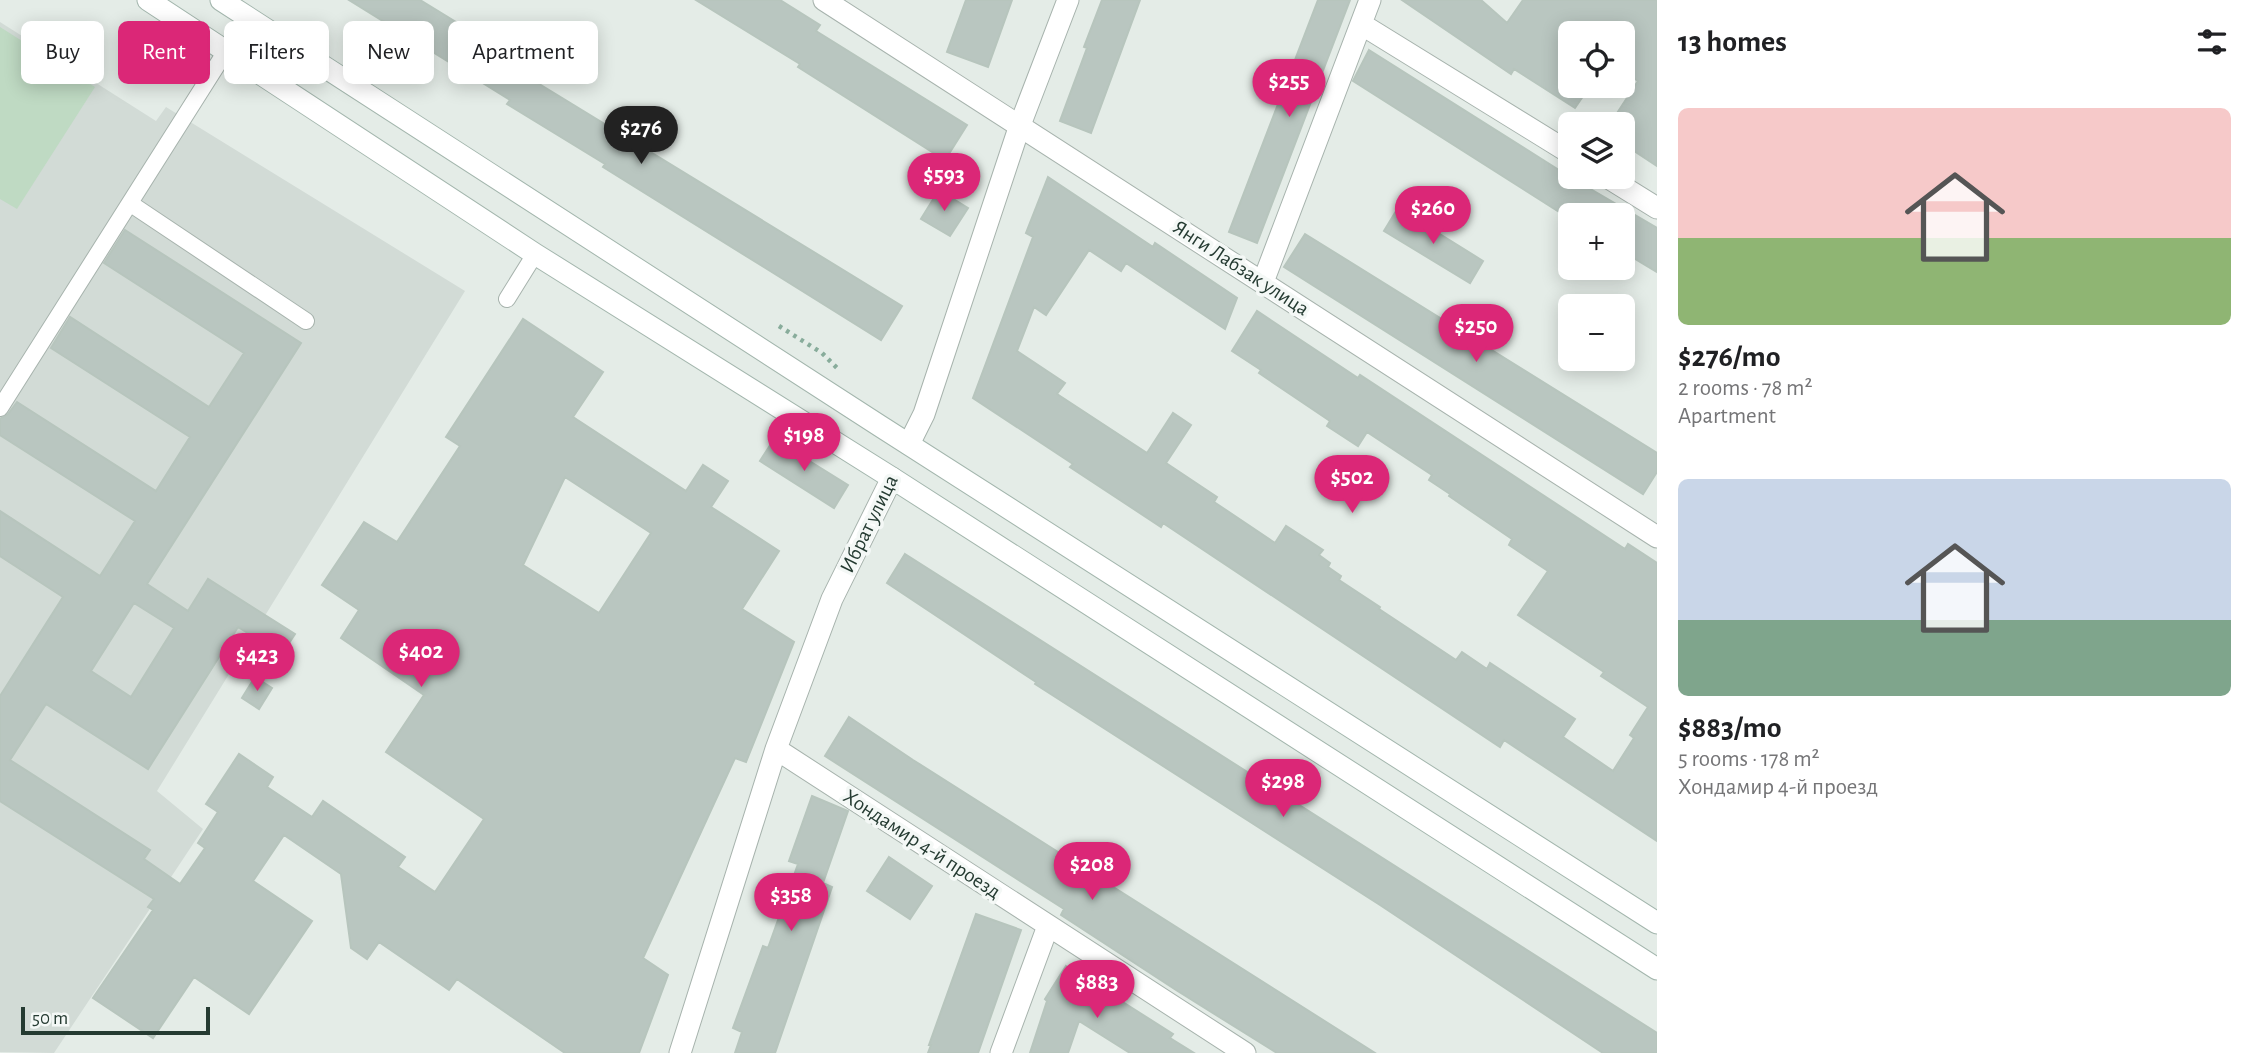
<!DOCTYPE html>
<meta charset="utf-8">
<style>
:root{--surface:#fff;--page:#f2f2f2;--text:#202124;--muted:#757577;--accent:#db2777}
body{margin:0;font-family:"Alegreya Sans",sans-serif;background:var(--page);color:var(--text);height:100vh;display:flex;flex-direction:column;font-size:26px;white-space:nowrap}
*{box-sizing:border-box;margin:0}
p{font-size:23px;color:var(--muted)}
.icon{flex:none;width:38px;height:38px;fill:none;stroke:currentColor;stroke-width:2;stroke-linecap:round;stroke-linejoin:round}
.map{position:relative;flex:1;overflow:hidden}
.drawer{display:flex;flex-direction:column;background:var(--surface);width:595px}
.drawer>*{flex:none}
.guide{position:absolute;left:21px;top:21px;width:665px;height:63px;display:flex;gap:14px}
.fabs{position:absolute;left:1558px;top:21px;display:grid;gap:14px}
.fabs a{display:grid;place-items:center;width:77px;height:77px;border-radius:10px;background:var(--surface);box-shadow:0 4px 18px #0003;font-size:35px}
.scale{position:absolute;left:21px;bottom:18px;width:189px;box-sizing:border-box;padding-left:7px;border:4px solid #253b32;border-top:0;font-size:19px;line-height:24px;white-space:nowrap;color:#253b32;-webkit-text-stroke:5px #f4f8f6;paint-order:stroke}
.price{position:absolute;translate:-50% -60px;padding:0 16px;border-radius:24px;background:var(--accent);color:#fff;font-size:23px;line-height:46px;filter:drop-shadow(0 2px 4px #0008)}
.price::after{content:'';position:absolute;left:50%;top:42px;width:21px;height:16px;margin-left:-10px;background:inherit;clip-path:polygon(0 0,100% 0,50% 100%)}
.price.current{background:#222;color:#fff}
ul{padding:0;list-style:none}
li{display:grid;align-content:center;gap:14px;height:371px;padding:0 21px}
li span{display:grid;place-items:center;height:217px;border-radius:10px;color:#555}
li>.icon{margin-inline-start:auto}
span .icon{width:126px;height:126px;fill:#fffc;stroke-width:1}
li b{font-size:30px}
h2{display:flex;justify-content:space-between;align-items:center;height:84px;padding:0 21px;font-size:30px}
.chip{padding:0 24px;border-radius:10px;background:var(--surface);box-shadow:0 4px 18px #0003;font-size:24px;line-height:63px}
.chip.current{background:var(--accent);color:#fff}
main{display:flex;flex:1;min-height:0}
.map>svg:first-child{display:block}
.built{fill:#d2dbd6}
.green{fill:#bfdac3}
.building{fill:#b9c6c0;stroke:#b7c5bd;stroke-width:2;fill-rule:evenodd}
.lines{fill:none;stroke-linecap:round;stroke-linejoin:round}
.service-casing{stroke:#a7b3ad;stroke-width:18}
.minor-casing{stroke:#a7b3ad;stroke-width:23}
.tertiary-casing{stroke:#a7b3ad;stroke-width:23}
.secondary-casing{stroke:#a3b6ad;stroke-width:23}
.path{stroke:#88ac9b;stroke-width:4.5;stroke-dasharray:3.5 5;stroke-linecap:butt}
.service{stroke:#fff;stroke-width:16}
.minor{stroke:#fff;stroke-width:21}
.tertiary{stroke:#fff;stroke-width:21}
.secondary{stroke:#fff;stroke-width:21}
.labels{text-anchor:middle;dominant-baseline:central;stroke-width:7;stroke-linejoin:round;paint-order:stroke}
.street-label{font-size:21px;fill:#253b32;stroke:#f4f8f6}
</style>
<main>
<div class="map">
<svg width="1657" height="1053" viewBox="0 0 1657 1053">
<rect width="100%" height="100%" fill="#e4ece7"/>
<path class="built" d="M0 22 156 121 166 107 465 291 157 791 203 829 54 1053 0 1052Z"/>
<path class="green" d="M0 27 95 87 17 209 0 199Z"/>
<path class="building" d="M349 0H420L523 63 518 71 902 306 881 340 603 167 605 164 507 104 510 100Z
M696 0H780L820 25 816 31 967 125 945 160 798 67 800 64Z
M966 0H1012L988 67 947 52Z
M1102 0H1140L1091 133 1060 121 1087 48 1084 47Z
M1318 0H1350L1257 243 1229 232Z
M1402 0H1481L1507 23 1523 0H1657V166L1622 143V124H1610L1638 81 1622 70V33H1570V86H1590L1575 108 1514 69 1511 74Z
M1369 50 1570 177 1657 228V272L1622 251V215H1564L1353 81Z
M1048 177 1153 247 1155 243 1237 298 1225 329 1126 263 1121 271 1089 250 1046 315 1034 307 1017 351 1065 383 1057 394 1147 453 1173 413 1191 425 1166 463 1217 497 1214 502 1275 543 1286 526 1323 550 1319 555 1330 563 1328 567 1341 576 1339 580 1380 607 1379 609 1456 660 1462 652 1487 669 1490 663 1575 719 1563 737 1613 771 1634 738 1630 735 1648 707 1601 676 1604 672 1518 615 1548 571 1509 545 1512 539 1449 496 1450 494 1429 480 1432 475 1367 432 1358 446 1327 426 1330 421 1259 373 1261 370 1232 351 1257 311 1358 378 1360 375 1625 549 1628 544 1657 563V841L1504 740 1500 747 1163 523 1161 527 1070 467 1073 464 973 398 1033 237 1026 233Z
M939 190 968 208 950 236 921 219Z
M1398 208 1483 261 1470 283 1384 231Z
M125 230 301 343 147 584 188 611 208 579 295 634 282 654 238 627 148 769 46 704 10 760 150 850 144 859 180 884 205 848 198 843 218 812 206 804 239 754 273 777 267 787 312 817 323 801 405 857 398 867 435 892 484 819 386 752 424 695 341 638 359 610 322 585 364 522 397 542 460 446 446 437 523 319 603 372 573 417 686 491 703 465 728 481 711 507 779 551 742 609 794 642 746 762 735 758 643 958 668 975 639 1053H565L457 979 449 990 379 942 367 959 351 948 341 874 284 835 253 881 312 921 249 1014 194 977 153 1038 93 998 153 910 148 907 154 899 0 801V696L63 597 0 556V511L100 576 135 521 0 435V419L8 414 17 402 156 491 190 437 51 348 70 317 209 407 244 353 104 263ZM565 477 651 533 599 613 523 565ZM134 603 174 628 131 697 91 671Z
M1305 234 1657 453V472L1643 494 1284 267Z
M774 439 848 485 834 508 760 461Z
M905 554 1657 1033V1053H1603L1380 905 1035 684 1036 682 887 583Z
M255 677 272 688 259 709 242 698Z
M849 717 913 760 1375 1053H1277L1176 990 1061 915 1064 909 825 756Z
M812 796 848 811 823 883 832 887 775 1053H735L742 1032 733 1028 763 946 768 948 798 864 789 861Z
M889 857 932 886 910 919 867 891Z
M976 914 1021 930 978 1053H928L931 1045H929Z
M1066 966 1173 1034 1170 1038 1194 1053H1130L1079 1021 1068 1053H1030L1047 1001 1045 999Z"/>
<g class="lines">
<g class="service-casing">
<path id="service" d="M131 204 306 321
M507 299 535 254
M0 408 226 51"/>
</g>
<g class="minor-casing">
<path id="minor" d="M824 0 1657 537
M1361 24 1570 153
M1607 177 1657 208
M1263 282 1370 0
M776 749 1245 1053
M680 1053 776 749 832 599 892 478
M1001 1053 1048 926"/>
</g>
<g class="tertiary-casing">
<path id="tertiary" d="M909 444 924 414 1020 125 1068 0"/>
</g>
<g class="secondary-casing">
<path id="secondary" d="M148 0 535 254 892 478 1657 969
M221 0 880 426 1657 923"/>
</g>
<path class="path" d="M779 326 822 353 839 370"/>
<use href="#service" class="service"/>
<use href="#minor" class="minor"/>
<use href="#tertiary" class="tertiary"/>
<use href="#secondary" class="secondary"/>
</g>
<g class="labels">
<g class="street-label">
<text transform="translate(1241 268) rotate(33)">Янги Лабзак улица</text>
<text transform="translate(869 524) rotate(-64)">Ибрат улица</text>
<text transform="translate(922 844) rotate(33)">Хондамир 4-й проезд</text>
</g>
</g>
</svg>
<div class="fabs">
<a><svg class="icon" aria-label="locate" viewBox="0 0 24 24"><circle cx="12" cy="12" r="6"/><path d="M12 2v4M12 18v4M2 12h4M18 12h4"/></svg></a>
<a><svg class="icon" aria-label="layers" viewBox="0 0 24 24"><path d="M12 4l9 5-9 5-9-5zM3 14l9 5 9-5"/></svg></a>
<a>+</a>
<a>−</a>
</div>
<div class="scale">50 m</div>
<b class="price" style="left:1289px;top:119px">$255</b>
<b class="price current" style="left:641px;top:166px">$276</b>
<b class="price" style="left:944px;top:213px">$593</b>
<b class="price" style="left:1433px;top:246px">$260</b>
<b class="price" style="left:1476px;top:364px">$250</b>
<b class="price" style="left:804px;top:473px">$198</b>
<b class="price" style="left:1352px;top:515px">$502</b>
<b class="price" style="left:421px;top:689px">$402</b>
<b class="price" style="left:257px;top:693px">$423</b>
<b class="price" style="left:1283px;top:819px">$298</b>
<b class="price" style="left:1092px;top:902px">$208</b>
<b class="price" style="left:791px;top:933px">$358</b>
<b class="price" style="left:1097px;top:1020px">$883</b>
<div class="guide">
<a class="chip">Buy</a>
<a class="chip current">Rent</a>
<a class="chip">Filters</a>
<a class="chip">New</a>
<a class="chip">Apartment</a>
</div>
</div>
<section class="drawer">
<h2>13 homes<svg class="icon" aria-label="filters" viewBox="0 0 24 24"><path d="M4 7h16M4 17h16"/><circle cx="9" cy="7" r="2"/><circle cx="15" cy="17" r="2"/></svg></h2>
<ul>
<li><span style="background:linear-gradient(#f6c9c9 60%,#8fb573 0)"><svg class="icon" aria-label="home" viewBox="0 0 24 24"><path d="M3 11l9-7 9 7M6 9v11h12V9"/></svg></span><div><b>$276/mo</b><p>2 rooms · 78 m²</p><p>Apartment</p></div></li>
<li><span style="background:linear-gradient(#c9d6e8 65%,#7fa58c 0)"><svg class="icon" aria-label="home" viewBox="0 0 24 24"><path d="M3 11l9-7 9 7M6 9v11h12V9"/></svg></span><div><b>$883/mo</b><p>5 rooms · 178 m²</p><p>Хондамир 4-й проезд</p></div></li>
</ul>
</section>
</main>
